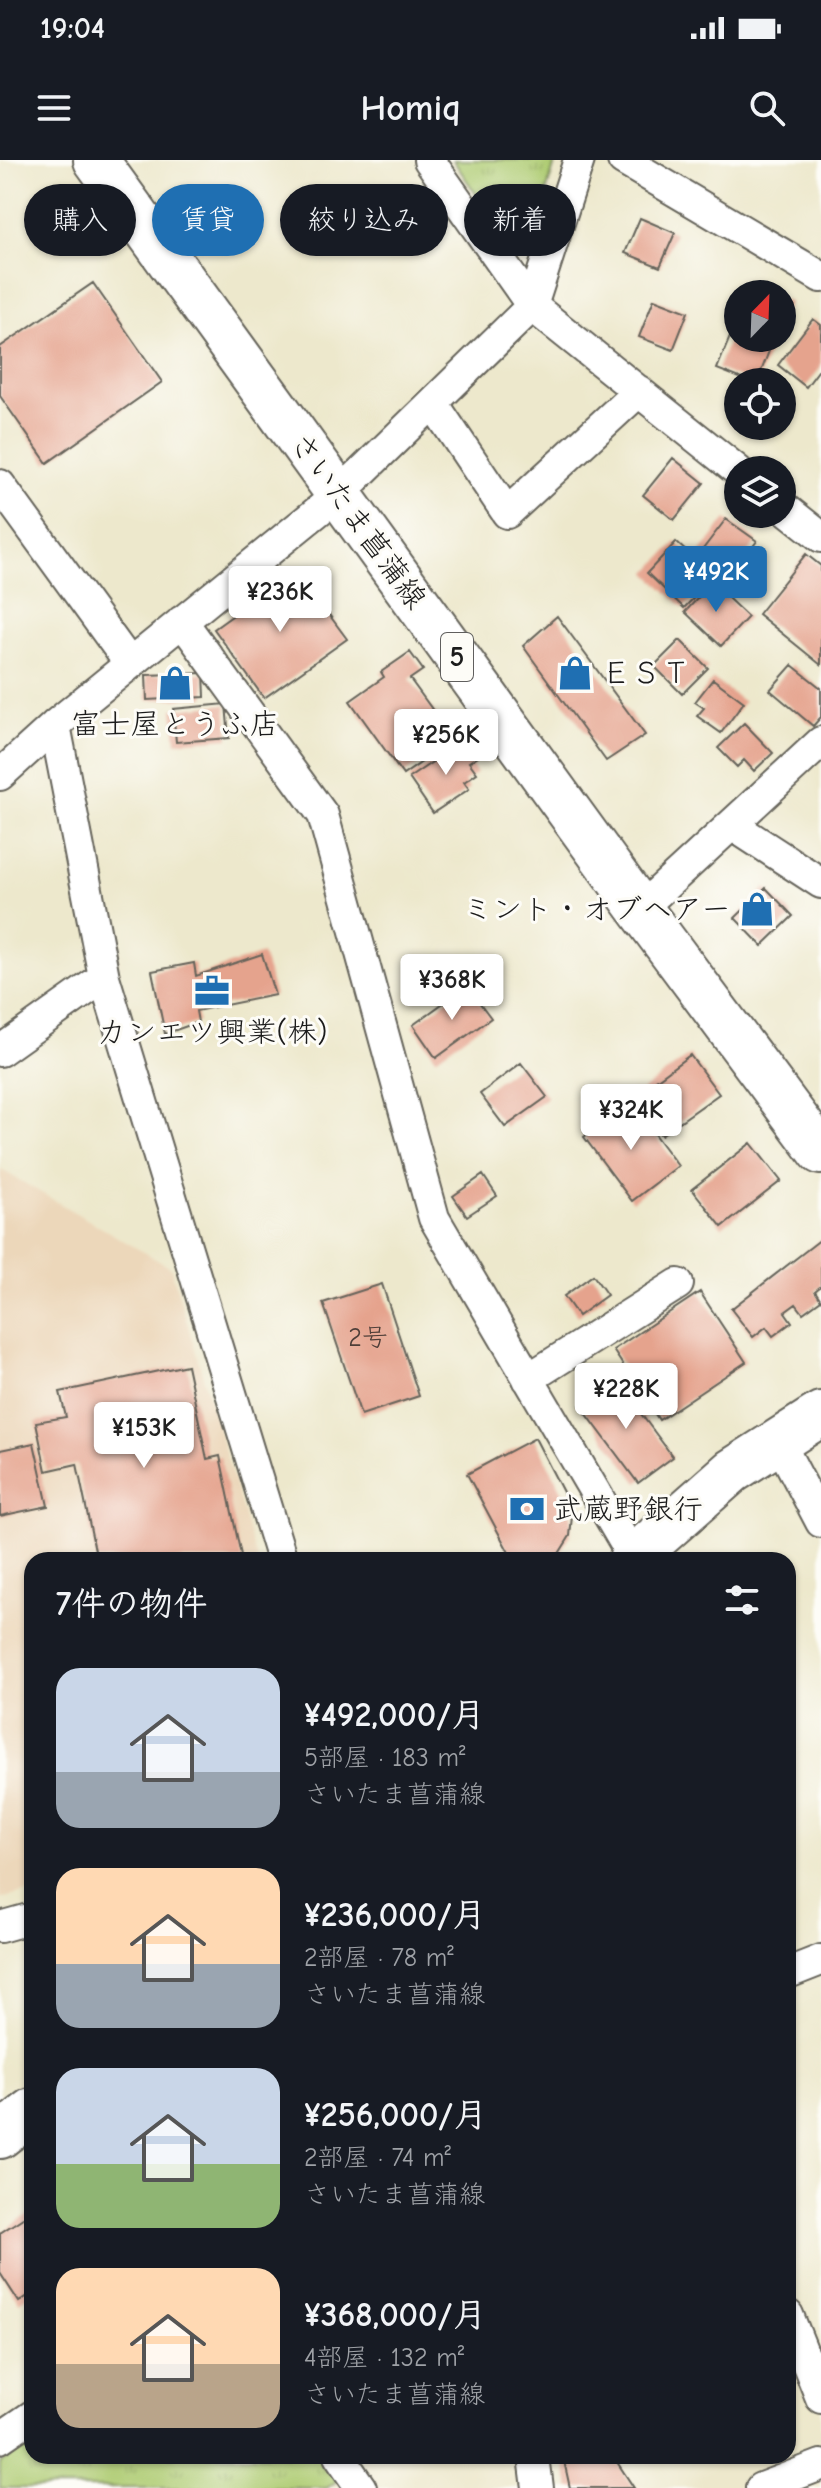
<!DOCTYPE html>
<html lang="ja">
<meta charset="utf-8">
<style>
:root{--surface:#171b24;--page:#242831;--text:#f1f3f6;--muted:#9ea1a6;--accent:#1f6fb2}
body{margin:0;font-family:"Comic Neue","Klee One",sans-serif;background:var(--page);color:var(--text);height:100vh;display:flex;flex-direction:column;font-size:30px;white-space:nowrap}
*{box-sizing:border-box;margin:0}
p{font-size:26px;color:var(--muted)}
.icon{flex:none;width:44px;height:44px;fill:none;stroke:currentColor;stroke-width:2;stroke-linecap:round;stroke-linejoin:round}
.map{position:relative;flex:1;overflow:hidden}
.sheet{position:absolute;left:24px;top:1392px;width:772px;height:912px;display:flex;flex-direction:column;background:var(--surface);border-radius:24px;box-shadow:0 2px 6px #0004}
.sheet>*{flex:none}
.top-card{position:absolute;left:24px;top:24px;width:774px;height:72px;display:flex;gap:16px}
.needle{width:52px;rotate:23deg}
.buttons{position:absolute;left:724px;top:120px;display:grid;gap:16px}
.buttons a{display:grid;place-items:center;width:72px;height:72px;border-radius:50%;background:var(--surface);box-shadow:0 2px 6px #0004;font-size:40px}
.price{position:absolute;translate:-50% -68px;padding:0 18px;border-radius:8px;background:#fff;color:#222;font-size:26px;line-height:52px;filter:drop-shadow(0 2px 4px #0008)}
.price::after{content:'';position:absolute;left:50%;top:48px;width:24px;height:18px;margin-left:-12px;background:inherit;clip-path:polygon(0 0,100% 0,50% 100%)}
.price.on{background:var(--accent);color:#fff}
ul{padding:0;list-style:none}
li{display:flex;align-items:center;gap:24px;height:200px;padding:0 32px}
li span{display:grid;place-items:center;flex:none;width:224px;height:160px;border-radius:24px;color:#555}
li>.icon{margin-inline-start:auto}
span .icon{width:96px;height:96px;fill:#fffc;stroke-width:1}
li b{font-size:34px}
h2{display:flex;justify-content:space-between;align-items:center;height:96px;padding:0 32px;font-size:34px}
.pill{padding:0 28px;border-radius:36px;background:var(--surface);box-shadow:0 2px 6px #0004;font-size:28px;line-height:72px}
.pill.on{background:var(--accent);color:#fff}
.status{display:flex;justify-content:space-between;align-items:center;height:56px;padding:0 40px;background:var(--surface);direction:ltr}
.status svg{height:22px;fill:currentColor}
header{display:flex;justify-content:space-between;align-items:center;height:104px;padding:0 32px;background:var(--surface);font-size:36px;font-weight:700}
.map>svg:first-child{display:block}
.built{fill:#ecd7ba}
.grass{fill:url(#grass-tufts);stroke:#667448;stroke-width:2}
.building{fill:#e5a38d}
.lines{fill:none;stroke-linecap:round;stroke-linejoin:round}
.minor-casing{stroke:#65635a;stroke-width:34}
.primary-casing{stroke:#65635a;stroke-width:48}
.minor{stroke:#fff;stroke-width:30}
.primary{stroke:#fff;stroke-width:44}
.labels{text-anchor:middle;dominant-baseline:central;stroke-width:6;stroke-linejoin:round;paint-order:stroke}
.number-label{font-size:26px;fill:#4e3e38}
.shield{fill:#fdfcf7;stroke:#605f5e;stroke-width:2}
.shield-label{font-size:28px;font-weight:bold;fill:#1c1c1c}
.street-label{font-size:30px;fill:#1c1c1c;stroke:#fdfcf7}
.poi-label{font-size:30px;fill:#1c1c1c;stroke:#fdfcf7;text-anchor:start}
</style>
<div class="status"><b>19:04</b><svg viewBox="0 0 49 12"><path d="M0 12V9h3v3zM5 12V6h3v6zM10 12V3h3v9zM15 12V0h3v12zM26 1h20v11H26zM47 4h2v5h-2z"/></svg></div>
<header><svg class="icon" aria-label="menu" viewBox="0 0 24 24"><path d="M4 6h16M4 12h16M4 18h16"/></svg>Homiq<svg class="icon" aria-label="search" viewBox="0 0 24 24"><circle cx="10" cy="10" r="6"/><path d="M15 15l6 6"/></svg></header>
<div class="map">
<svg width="821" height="2328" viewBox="0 0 821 2328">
<defs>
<pattern id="grass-tufts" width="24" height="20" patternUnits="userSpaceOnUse" patternTransform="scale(2)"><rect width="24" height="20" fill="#afcc73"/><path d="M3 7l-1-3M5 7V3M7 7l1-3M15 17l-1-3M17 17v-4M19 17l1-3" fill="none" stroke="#96af63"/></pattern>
</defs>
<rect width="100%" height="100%" fill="#fdfcf7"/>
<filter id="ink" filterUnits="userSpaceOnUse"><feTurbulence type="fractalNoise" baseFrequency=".0125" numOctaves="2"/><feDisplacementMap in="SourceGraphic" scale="16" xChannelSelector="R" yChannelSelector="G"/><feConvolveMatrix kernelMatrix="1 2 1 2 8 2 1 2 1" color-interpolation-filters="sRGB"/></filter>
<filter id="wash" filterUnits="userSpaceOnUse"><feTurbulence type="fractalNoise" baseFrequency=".006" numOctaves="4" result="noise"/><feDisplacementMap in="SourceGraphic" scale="32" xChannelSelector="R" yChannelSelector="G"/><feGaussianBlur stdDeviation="1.8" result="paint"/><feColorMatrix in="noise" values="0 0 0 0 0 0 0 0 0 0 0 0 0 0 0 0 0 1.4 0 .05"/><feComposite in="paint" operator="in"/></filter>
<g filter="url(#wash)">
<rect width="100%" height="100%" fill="#ede8cc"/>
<path class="built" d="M0 1009 171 1108 257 1400H32V1731L0 1739Z"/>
<path class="grass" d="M453 0H556L529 88 506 78Z
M32 2280V2296H320L338 2320 327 2328H0V2303Z"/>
<g id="blocks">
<path class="building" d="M640 58 675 73 660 107 625 93Z
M93 123 162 222 47 303 0 236V187Z
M750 127 768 134H747Z
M654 139 688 152 673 190 639 177Z
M782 140 789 142 782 158Z
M738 157V178H774L757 222H750L717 209Z
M813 159 821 165V207L806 227 778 205Z
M673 298 704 323 674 360 643 335Z
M726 359 757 381 745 397 753 403 739 422 700 393Z
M676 382 714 417 684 448 647 413Z
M806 394 821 406V505L758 454Z
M296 410 347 479 264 538 214 469Z
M712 423 748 457 721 486 685 452Z
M557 456 645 575 606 601 523 486Z
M680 480 708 508 682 534 654 506Z
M410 492 423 510 410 519 440 560 447 555 461 575 403 615 350 541 384 517 381 512Z
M792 505 821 528V557L813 566 770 530Z
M204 513 205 537 147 540 146 515Z
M713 519 744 542 721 573 697 556 704 548 695 542Z
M226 544 229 578 176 582 173 549Z
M744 563 773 593 754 611 744 600 737 607 718 588Z
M466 579 478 596 469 602 477 613 464 622 469 629 433 653 409 618Z
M766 728 793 756 762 786 735 758Z
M262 794 275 835 196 851 198 862 165 874 152 811 194 803 196 816Z
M467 826 491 858 436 898 413 865Z
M690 895 719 934 661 975 633 937Z
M521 903 547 937 505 967 480 934Z
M630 942 678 1006 632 1041 584 977Z
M751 983 781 1021 722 1067 692 1029Z
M483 1015 497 1036 467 1056 453 1036Z
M821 1079V1126L815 1131 821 1140 803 1153 796 1144 785 1152 792 1162 773 1176 766 1167 753 1177 731 1149Z
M593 1115 607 1135 578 1156 564 1136Z
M382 1124 419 1236 361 1255 323 1143Z
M700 1132 746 1202 659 1260 613 1190Z
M187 1205 207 1299 220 1296 242 1400H97L77 1304 46 1311 36 1262 66 1257 60 1232Z
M615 1219 673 1297 638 1323 580 1245Z
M535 1278 565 1336 572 1356 570 1376 555 1400H513L467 1314Z
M34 1283 48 1346 0 1356V1290Z
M32 2052V2133L19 2142 0 2113V2073Z
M571 2296H613L634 2328H570L564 2301Z"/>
</g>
</g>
<g filter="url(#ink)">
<use href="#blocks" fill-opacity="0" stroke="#65635a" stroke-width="2"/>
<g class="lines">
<g class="minor-casing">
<path id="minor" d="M429 0 532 146 738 311
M623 0 821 117
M433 243 507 353 639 231
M0 325 130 504
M782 346 821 377
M182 461 323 655 434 1058 635 1400
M55 565 104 817 282 1400
M0 615 55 565 339 334 532 146 579 0
M732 665 821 723
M640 749 821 582
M0 891 104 817
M528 1219 678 1124
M778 1280 821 1362
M0 1767 32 1758
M788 1813 821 1800
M788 2155 821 2238
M0 2278 32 2256
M339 2296 361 2328
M534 2296 538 2328
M761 2328 821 2305"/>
</g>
<g class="primary-casing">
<path id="primary" d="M96 0 640 749 821 992
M631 1400 732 1311 821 1254
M0 1976 32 1951"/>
</g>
<use href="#minor" class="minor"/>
<use href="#primary" class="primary"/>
</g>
</g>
<defs>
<g id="shop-bare" transform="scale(2.76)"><path d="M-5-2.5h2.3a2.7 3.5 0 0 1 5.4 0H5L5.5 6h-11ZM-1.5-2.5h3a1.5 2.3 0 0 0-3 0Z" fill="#1f6fb2" stroke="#fdfcf7" stroke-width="2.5" paint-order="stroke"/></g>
<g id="office-bare" transform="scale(2.76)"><path d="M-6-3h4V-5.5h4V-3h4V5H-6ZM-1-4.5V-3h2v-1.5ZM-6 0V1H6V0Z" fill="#1f6fb2" stroke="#fdfcf7" stroke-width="2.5" paint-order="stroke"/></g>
<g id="bank-bare" transform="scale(2.76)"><path d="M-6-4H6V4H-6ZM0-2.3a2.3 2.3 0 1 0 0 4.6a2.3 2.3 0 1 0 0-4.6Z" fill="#1f6fb2" stroke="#fdfcf7" stroke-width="2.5" paint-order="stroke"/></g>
</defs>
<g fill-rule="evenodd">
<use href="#shop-bare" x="575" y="513"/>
<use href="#shop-bare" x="175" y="523"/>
<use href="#shop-bare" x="757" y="749"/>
<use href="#office-bare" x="212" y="831"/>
<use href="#bank-bare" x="527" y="1349"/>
</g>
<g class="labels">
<g class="number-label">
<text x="368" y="1178">2号</text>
</g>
<rect class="shield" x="441" y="473" width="32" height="48" rx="6"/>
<g class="shield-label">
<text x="457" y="497">5</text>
</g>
<g class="street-label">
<text transform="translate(358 361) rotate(54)">さいたま菖蒲線</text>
</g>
<g class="poi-label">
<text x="601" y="513">ＥＳＴ</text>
<text x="175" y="564" text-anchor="middle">富士屋とうふ店</text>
<text x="731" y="749" text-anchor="end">ミント・オブヘアー</text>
<text x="212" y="872" text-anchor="middle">カンエツ興業(株)</text>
<text x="553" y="1349">武蔵野銀行</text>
</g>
</g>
</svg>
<div class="buttons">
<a><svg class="needle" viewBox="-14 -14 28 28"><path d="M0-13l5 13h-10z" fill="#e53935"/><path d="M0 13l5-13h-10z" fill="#9ea1a6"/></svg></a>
<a><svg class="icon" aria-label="locate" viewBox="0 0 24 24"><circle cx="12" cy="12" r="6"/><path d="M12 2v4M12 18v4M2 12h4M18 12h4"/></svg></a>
<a><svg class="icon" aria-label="layers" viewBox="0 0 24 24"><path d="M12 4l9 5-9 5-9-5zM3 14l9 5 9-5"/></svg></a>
</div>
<b class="price on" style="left:716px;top:454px">¥492K</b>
<b class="price" style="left:280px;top:474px">¥236K</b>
<b class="price" style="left:446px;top:617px">¥256K</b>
<b class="price" style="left:452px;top:862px">¥368K</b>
<b class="price" style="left:631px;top:992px">¥324K</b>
<b class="price" style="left:626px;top:1271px">¥228K</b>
<b class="price" style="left:144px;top:1310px">¥153K</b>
<div class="top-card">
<a class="pill">購入</a>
<a class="pill on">賃貸</a>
<a class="pill">絞り込み</a>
<a class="pill">新着</a>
</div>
<section class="sheet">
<h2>7件の物件<svg class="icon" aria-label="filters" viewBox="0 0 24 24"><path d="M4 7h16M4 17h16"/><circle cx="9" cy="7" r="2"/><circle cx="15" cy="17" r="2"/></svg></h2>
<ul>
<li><span style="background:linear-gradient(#c9d6e8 65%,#9aa5b1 0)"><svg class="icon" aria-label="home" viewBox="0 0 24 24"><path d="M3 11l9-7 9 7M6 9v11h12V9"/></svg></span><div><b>¥492,000/月</b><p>5部屋 · 183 m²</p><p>さいたま菖蒲線</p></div></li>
<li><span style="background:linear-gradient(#ffd9b3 60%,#9aa5b1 0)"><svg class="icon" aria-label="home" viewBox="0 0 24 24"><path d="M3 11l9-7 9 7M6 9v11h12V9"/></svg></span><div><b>¥236,000/月</b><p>2部屋 · 78 m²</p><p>さいたま菖蒲線</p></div></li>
<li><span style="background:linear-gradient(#c9d6e8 60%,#8fb573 0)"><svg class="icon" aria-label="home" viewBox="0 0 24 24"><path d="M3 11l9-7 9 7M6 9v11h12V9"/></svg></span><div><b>¥256,000/月</b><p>2部屋 · 74 m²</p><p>さいたま菖蒲線</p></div></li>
<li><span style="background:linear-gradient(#ffd9b3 60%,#b9a48a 0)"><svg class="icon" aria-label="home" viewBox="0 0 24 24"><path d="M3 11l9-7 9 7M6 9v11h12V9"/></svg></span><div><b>¥368,000/月</b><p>4部屋 · 132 m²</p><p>さいたま菖蒲線</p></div></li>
</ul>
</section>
</div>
